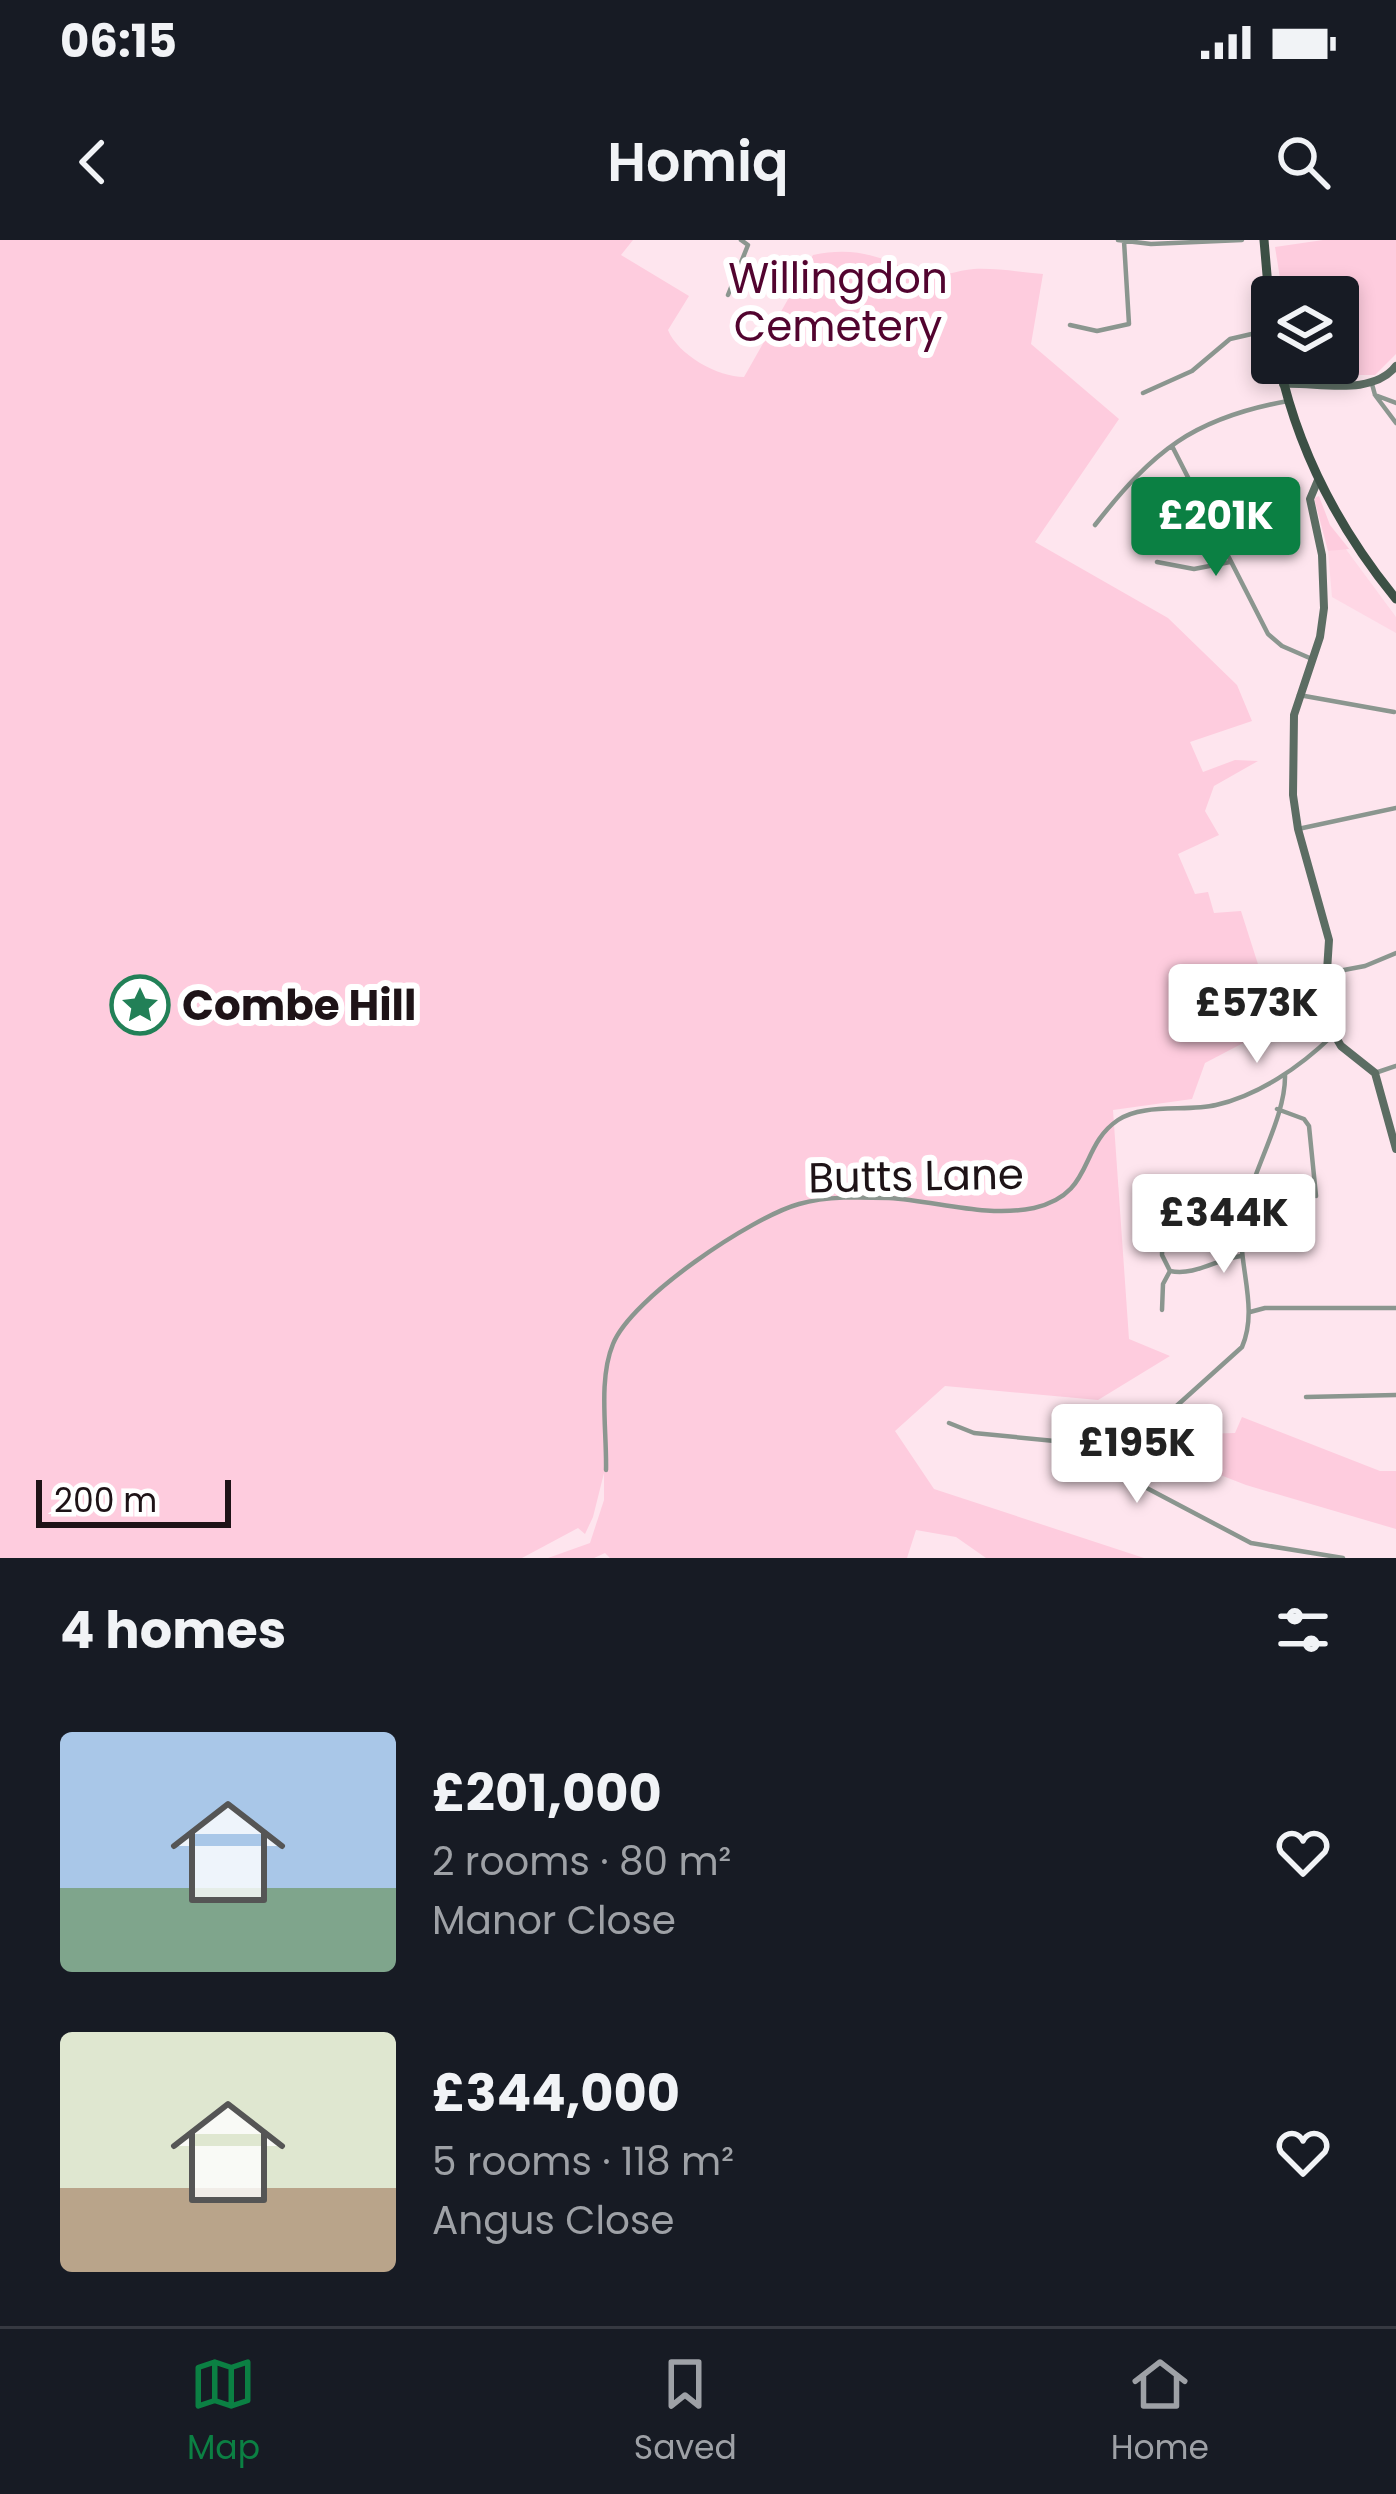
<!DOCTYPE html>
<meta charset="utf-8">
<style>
:root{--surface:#171b24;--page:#20242c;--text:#f1f3f6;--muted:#9ea1a6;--line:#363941;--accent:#0b8043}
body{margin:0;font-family:Poppins,sans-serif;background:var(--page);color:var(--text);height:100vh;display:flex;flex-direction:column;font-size:45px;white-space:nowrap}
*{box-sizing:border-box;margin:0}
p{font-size:39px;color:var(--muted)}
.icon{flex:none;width:66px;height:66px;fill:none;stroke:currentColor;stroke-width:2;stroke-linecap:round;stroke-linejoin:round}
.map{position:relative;height:1318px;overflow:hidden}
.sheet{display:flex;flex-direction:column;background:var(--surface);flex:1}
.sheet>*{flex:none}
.buttons{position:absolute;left:1251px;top:36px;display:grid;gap:24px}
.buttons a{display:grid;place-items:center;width:108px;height:108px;border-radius:12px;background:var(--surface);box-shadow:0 6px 18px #0003;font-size:60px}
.scale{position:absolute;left:36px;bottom:30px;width:195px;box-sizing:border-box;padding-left:12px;border:6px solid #1e1317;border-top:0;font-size:33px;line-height:42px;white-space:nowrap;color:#1e1317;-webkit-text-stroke:9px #fff;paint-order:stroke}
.price{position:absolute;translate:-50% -102px;padding:0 27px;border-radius:12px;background:#fff;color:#222;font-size:39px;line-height:78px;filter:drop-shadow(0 3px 6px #0008)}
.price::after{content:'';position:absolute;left:50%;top:72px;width:36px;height:27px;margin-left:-18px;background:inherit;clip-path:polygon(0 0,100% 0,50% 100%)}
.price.selected{background:var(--accent);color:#fff}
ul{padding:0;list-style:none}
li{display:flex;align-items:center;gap:36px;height:300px;padding:0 60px}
li span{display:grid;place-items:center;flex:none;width:336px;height:240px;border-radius:12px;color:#555}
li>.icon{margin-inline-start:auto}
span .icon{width:144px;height:144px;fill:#fffc;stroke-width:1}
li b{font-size:51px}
h2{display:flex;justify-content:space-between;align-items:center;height:144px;padding:0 60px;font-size:51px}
.status{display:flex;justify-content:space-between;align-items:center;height:84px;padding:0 60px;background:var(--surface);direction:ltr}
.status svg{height:33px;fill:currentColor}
header{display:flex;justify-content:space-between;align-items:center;height:156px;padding:0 60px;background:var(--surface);font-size:54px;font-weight:600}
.dock{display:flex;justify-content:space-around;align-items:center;height:168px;border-top:3px solid var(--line);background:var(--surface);font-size:33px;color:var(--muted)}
.dock a{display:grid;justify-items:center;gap:6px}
.dock .selected{color:var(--accent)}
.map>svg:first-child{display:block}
.built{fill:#ffd7e5}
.green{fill:#feccde}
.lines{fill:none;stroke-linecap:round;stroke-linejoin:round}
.street{stroke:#8b968f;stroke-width:4.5}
.secondary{stroke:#5c6d63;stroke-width:8}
.primary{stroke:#3c5045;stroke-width:9}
.labels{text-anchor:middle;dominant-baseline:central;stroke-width:12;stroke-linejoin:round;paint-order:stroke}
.park-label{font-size:42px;fill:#52042f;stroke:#fff}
.poi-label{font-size:42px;font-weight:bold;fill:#1e1317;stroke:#fff;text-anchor:start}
.street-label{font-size:42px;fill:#1e1317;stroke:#fff}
</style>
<div class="status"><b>06:15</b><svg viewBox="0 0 49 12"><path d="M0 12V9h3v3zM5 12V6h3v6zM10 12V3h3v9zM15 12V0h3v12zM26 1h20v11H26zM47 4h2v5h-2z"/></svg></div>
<header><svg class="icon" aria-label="back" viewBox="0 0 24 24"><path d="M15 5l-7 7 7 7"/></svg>Homiq<svg class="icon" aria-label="search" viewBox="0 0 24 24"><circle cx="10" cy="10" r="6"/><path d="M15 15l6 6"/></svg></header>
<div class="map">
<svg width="1396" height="1318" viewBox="0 0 1396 1318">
<rect width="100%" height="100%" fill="#fee5ee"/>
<path class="built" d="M1345 308 1396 377V393L1332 357 1328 311Z"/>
<path class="green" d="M0 0H633L621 15 689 56 668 90C678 115 718 137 744 137L813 15C850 7 875 14 909 30L907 33C930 43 950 31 974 29 996 28 1020 32 1043 34L1031 104 1119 179 1035 302 1168 378 1237 445 1252 481 1190 502 1203 532 1235 520 1258 521 1214 546 1205 571 1219 595 1178 614 1195 654 1208 652 1214 673 1241 671 1271 765 1266 791 1205 823 1192 859 1113 870 1129 1099 1170 1116 1098 1160 945 1146 895 1191 934 1249 1144 1318H986L956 1297 916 1290 907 1318H610L605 1313 594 1318H548L590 1303 604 1260V1233L593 1277 585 1294 578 1288 522 1318H0Z
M1323 0H1396V114L1375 135H1306L1299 134 1294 125 1338 123V57H1283L1275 7Z
M1319 256 1330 285 1358 320 1349 309 1328 311 1314 258Z
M1242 1177 1380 1231H1396V1289L1246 1245 1192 1224 1200 1194 1235 1193Z"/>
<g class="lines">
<path class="street" d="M1118 0 1151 4 1242 0
M728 55 748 5 741 0
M1070 85 1097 91 1129 84 1124 1
M1372 144 1375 155 1396 163
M1143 153 1192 131 1230 99 1269 90
M1375 155 1396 183
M1172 206 1268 394 1282 406 1312 419
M1095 285C1153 211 1193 178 1288 161
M1157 322 1194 329 1230 322
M1299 455 1394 472
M1298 589 1396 568
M1328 733 1365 726 1396 713
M1375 833 1396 826
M1277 869 1304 879 1309 886 1316 956
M1163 967 1162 1015 1170 1031C1196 1036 1216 1019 1241 1016
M1162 1070 1163 1044 1170 1031
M1250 1072 1265 1068H1396
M1306 1157 1396 1155
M949 1183 974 1193 1065 1202 1111 1211 1141 1245 1251 1303 1343 1318
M1111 1211 1132 1206 1242 1107C1260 1065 1235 1021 1243 978 1251 932 1286 878 1285 835
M606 1230C607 1191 598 1140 613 1104 631 1058 752 977 799 964 827 956 860 957 889 958 937 961 986 978 1034 968 1095 954 1078 907 1118 880 1143 863 1186 872 1216 865 1259 855 1300 827 1332 796
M1129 1230 1132 1206"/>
<path class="secondary" d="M1283 144C1318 142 1372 157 1396 126
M1318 240 1310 259 1322 315 1324 368 1320 397 1294 475 1293 555 1298 589 1329 700 1324 777 1341 806 1375 833 1396 909"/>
<path class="primary" d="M1264 0 1272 93
M1279 123C1298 211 1339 289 1396 359"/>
</g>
<defs>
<g id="sight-ring" transform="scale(3)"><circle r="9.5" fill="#fff" stroke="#228057" stroke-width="1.5"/><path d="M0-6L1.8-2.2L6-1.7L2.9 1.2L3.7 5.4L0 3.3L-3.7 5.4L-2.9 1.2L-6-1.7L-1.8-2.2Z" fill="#228057"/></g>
</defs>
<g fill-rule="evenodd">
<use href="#sight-ring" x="140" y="765"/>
</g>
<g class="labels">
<g class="park-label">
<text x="838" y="38">Willingdon<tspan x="838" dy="48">Cemetery</tspan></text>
</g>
<g class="poi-label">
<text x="182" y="765">Combe Hill</text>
</g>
<g class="street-label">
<text transform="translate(916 936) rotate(-1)">Butts Lane</text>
</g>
</g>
</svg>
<div class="buttons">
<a><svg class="icon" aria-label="layers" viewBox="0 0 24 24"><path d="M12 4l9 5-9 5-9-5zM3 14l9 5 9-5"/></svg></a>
</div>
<div class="scale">200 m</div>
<b class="price selected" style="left:1216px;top:339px">£201K</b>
<b class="price" style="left:1257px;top:826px">£573K</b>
<b class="price" style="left:1224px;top:1036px">£344K</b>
<b class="price" style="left:1137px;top:1266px">£195K</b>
</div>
<section class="sheet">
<h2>4 homes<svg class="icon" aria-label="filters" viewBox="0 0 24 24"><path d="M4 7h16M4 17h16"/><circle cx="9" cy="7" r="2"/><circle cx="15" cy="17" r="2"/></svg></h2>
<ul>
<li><span style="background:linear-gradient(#a9c7e8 65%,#7fa58c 0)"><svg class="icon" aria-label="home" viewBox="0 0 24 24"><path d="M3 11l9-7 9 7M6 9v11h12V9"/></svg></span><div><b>£201,000</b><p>2 rooms · 80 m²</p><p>Manor Close</p></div><svg class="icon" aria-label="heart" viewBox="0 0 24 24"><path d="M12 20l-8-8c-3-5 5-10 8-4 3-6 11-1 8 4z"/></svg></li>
<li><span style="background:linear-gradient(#dfe7d0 65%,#b9a48a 0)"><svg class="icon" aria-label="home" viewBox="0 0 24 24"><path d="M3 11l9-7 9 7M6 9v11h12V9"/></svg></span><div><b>£344,000</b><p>5 rooms · 118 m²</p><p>Angus Close</p></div><svg class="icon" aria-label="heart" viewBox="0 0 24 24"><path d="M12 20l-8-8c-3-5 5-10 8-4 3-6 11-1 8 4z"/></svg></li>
</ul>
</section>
<nav class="dock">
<a class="selected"><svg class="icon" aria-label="map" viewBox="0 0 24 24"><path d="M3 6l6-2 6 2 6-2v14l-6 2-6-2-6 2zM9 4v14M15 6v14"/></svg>Map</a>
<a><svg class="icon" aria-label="saved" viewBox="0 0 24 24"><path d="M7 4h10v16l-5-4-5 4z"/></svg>Saved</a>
<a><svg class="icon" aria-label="home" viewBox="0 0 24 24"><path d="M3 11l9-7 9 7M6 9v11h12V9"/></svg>Home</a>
</nav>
